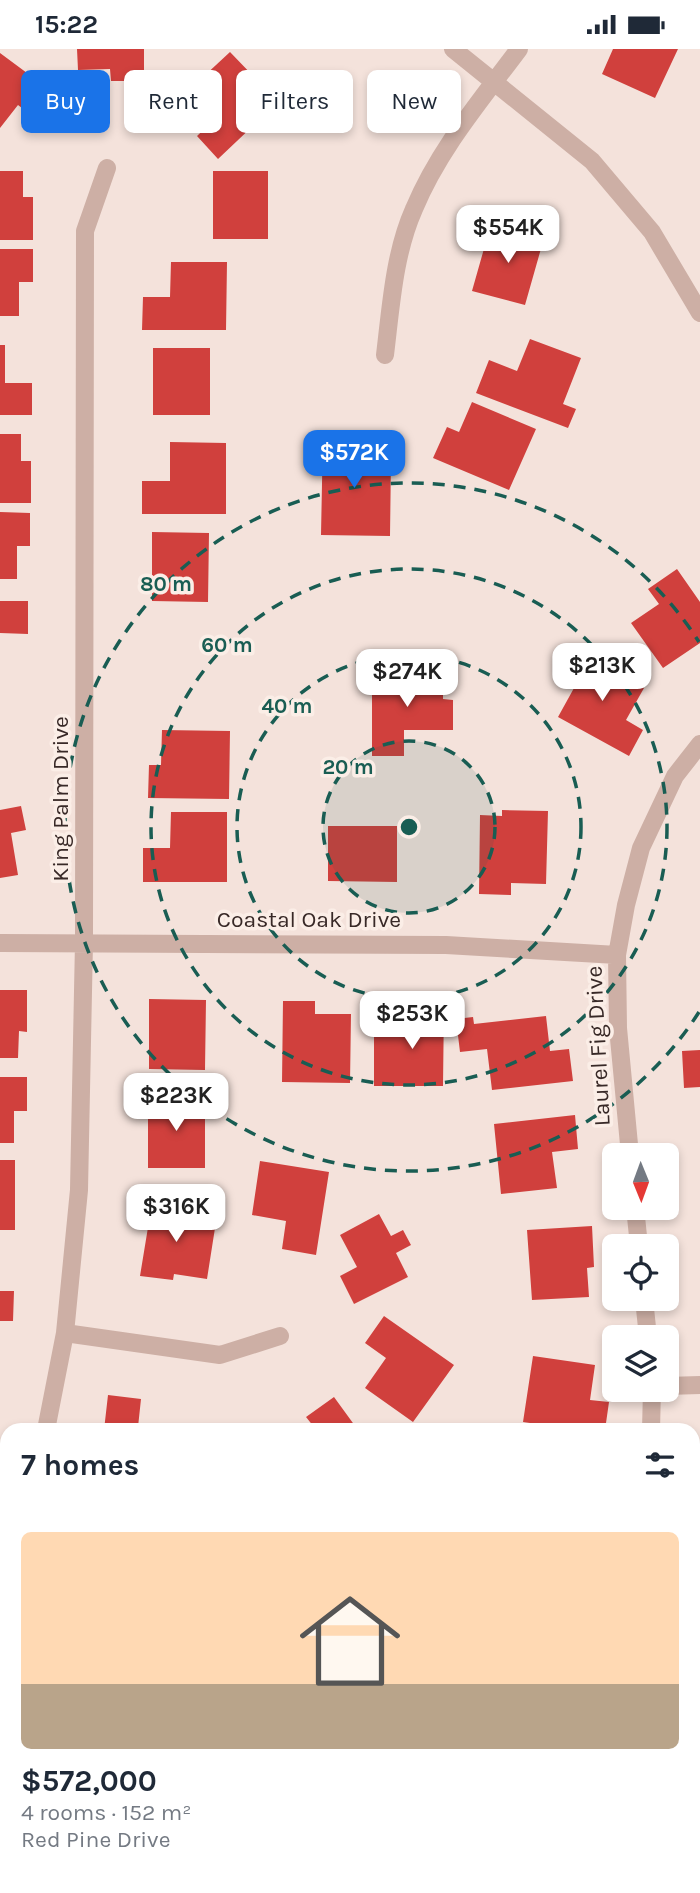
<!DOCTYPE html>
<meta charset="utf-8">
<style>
:root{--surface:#fff;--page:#f6f6f7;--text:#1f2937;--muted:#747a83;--line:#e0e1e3;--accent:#1a73e8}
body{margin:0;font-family:Karla,sans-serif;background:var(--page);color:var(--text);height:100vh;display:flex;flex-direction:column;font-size:26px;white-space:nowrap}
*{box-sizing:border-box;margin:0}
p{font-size:23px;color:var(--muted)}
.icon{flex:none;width:38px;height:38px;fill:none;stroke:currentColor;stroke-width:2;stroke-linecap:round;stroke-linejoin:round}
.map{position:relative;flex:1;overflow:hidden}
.side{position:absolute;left:0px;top:1374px;width:700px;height:471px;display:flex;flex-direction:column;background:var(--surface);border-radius:21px 21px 0 0;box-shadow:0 4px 10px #0003}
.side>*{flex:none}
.hud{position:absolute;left:21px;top:21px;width:658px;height:63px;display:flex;gap:14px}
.needle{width:46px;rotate:179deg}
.fabs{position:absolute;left:602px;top:1094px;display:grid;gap:14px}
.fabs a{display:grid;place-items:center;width:77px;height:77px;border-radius:10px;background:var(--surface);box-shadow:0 4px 10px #0003;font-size:35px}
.price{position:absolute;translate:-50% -60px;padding:0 16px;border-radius:14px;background:#fff;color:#222;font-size:23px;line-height:46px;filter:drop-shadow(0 2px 4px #0008)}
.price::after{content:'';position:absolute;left:50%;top:42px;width:21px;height:16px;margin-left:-10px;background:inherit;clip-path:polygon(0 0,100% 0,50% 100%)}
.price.on{background:var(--accent);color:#fff}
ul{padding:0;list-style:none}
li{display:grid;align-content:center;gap:14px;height:371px;padding:0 21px}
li+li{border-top:2px solid var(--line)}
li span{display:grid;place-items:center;height:217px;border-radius:10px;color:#555}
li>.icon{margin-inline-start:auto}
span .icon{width:126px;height:126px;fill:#fffc;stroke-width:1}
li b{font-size:30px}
h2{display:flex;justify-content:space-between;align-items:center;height:84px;padding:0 21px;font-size:30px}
.pill{padding:0 24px;border-radius:10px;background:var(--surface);box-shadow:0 4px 10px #0003;font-size:24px;line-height:63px}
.pill.on{background:var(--accent);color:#fff}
.status{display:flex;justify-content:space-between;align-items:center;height:49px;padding:0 35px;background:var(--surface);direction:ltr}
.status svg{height:19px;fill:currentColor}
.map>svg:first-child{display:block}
.building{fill:#d0403d}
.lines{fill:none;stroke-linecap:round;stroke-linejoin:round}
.minor{stroke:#cdafa5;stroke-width:18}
.ring{fill:none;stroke:#195d53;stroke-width:3.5;stroke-dasharray:12 9}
.labels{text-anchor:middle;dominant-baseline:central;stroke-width:7;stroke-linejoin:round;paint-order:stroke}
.street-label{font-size:23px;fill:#382927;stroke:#fbeee7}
.centre{fill:#195d53;stroke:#fbeee7;stroke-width:3.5}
.ring-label{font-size:21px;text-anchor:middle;font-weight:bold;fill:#195d53;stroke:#fbeee7;stroke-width:7;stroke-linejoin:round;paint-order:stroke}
</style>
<div class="status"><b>15:22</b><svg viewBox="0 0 49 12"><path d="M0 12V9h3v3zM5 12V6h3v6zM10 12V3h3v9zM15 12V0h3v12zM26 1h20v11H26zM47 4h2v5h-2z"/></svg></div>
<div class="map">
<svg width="700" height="1844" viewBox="0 0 700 1844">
<rect width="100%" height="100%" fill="#f4e2db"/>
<path class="building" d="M77 0H144V32H111L110 20 78 21Z
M613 0H678L655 49 602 25Z
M230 3 278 53 218 110 197 87 215 70 188 42Z
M0 4 58 47 39 72 18 56 0 79Z
M0 122H23V148H33V191H0Z
M213 122H268V190H213Z
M491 175 544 189 525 256 472 242Z
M0 200H33V233H19V267H0Z
M171 213H227L226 281H142L143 248H170Z
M530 290 581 309 563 355 576 360 568 379 476 344 489 311 517 322Z
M0 296H5V334H32V366H0Z
M153 299H210V366H153Z
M472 353 536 380 509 441 433 409 447 378 459 383Z
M323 383H356L355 409 391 410 390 487 321 486Z
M0 385H21V412H31V454H0Z
M170 393 226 394V465H142V432H170Z
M0 463 30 464V497H17V530H0Z
M152 483 209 484 208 553 152 552Z
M677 520 700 553V594L663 619 631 574 659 555 648 540Z
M0 552H28V585L0 584Z
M575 601 644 639 626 671 643 681 629 707 558 668 579 630 563 621Z
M372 625H443V650L453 651V681H404V707H372Z
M162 681 230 682 229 750 148 749 149 716H161Z
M21 757 26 781 11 784 18 826 0 829V761Z
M502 761 548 762 546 835 511 834V846L479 845 480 766 502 767Z
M171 763H227V833H143V799H170Z
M328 777H397V833L328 832Z
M0 941H27V983L19 982 18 1009H0Z
M149 950 206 951 205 1021 149 1020Z
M283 952H315V965H351L350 1034 282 1033Z
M410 955H444L443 1037H374V982H410Z
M546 967 550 1002 569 1000 573 1032 492 1041 487 1000 460 1003 456 970 473 968 474 975Z
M700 1001V1038L684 1039 682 1002Z
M0 1028H27V1062H14V1094H0Z
M148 1049 205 1050V1119H148Z
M575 1066 578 1100 552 1103 557 1139 501 1145 494 1075Z
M0 1111H15V1181H0Z
M260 1112 329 1123 316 1206 282 1200 286 1172 252 1166Z
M152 1154 196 1160 193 1176 215 1179 207 1230 174 1225 173 1231 140 1227Z
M379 1165 391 1187 403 1181 411 1196 396 1204 408 1228 354 1255 340 1227 357 1218 340 1186Z
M592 1177 594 1218 587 1219 589 1248 532 1251 527 1181Z
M0 1242H14L13 1272H0Z
M384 1267 454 1316 413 1373 365 1339 386 1309 365 1294Z
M533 1307 595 1316 590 1351 609 1353 605 1381H578L523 1373Z
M108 1346 141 1350 138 1378 150 1379V1381H104Z
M334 1348 358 1381H311L314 1378 306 1368Z
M700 1544V1619L693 1616V1558Z
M693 1643 700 1647V1681L693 1692Z
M223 1838H316L320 1840 317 1844H219Z
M528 1838H593L589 1844H537Z"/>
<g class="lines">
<path class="minor" d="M453 0 592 112 652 183 700 264
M385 306C391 257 394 205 414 160 439 100 481 51 519 0
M0 894 446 896 617 906
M630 1106 618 979 617 906 626 856 641 799 675 727 700 695
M635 1158 639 1197
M644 1250 648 1288
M65 1284 220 1306 280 1287
M667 1337 700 1336
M46 1381 65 1284 79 1141 84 893 85 182 107 119
M651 1381 652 1340
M0 1529 7 1511
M407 1844 411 1838"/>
</g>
<circle cx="409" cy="778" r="86" fill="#195d53" fill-opacity=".12"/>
<g class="ring">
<circle cx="409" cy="778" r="86"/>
<circle cx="409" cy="778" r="172"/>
<circle cx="409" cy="778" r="258"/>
<path d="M699 963A344 344 0 1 1 699 593"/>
</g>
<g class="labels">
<g class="street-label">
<text transform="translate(60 750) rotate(-90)">King Palm Drive</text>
<text x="309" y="870">Coastal Oak Drive</text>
<text transform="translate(598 997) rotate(-93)">Laurel Fig Drive</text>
</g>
</g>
<circle cx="409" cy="778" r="10" class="centre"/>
<g class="ring-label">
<text x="166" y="542">80 m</text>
<text x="227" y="603">60 m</text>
<text x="287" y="664">40 m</text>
<text x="348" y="725">20 m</text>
</g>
</svg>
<div class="fabs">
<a><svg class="needle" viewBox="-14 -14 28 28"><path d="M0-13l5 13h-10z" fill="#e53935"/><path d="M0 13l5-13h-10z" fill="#747a83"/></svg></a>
<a><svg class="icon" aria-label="locate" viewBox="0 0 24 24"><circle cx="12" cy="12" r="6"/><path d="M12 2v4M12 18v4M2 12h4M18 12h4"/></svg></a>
<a><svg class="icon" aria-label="layers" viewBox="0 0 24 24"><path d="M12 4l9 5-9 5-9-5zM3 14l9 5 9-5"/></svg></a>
</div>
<b class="price" style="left:508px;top:216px">$554K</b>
<b class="price on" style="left:354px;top:441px">$572K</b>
<b class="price" style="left:602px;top:654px">$213K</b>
<b class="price" style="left:407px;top:660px">$274K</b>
<b class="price" style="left:412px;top:1002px">$253K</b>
<b class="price" style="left:176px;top:1084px">$223K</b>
<b class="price" style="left:176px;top:1195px">$316K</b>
<div class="hud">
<a class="pill on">Buy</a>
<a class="pill">Rent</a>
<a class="pill">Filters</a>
<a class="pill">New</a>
</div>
<section class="side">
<h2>7 homes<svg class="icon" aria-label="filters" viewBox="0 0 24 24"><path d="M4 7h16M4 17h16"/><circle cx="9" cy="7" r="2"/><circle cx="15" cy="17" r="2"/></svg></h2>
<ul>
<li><span style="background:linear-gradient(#ffd9b3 70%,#b9a48a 0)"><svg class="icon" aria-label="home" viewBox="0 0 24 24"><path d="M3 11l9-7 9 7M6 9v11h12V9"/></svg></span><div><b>$572,000</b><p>4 rooms · 152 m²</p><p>Red Pine Drive</p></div></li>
</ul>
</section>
</div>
